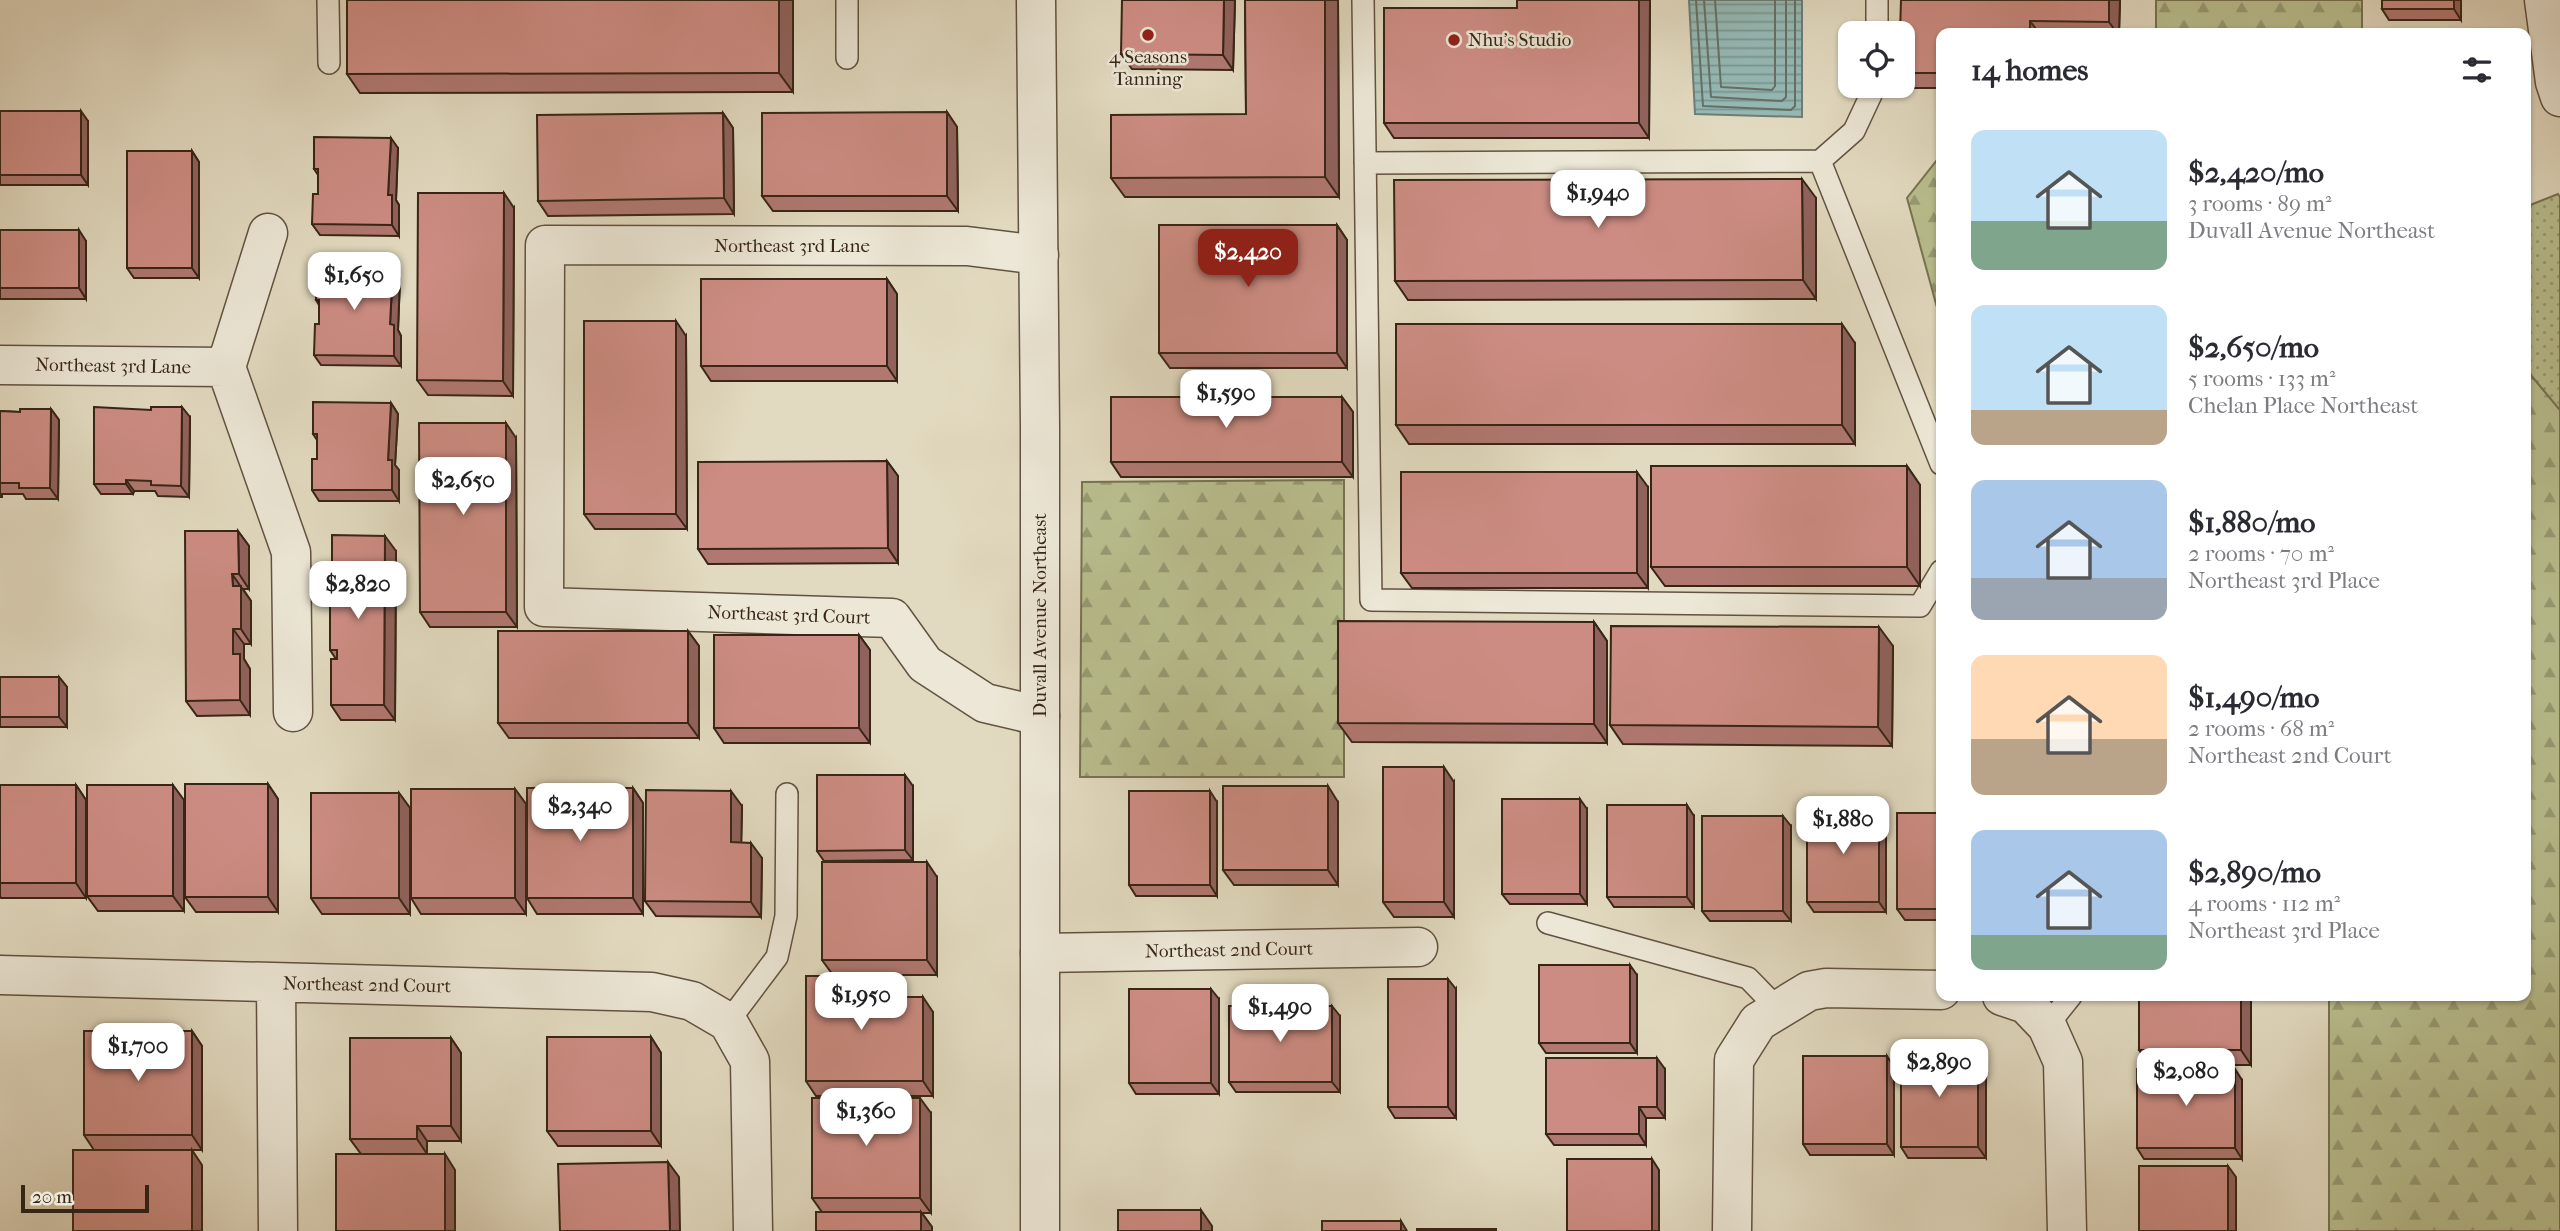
<!DOCTYPE html>
<meta charset="utf-8">
<style>
:root{--surface:#fff;--page:#f2f2f3;--text:#2b2b33;--muted:#7c7c81;--accent:#8f2418}
body{margin:0;font-family:"IM FELL French Canon",serif;background:var(--page);color:var(--text);height:100vh;display:flex;flex-direction:column;font-size:26px;white-space:nowrap}
*{box-sizing:border-box;margin:0}
p{font-size:23px;color:var(--muted)}
.icon{flex:none;width:38px;height:38px;fill:none;stroke:currentColor;stroke-width:2;stroke-linecap:round;stroke-linejoin:round}
.map{position:relative;flex:1;overflow:hidden}
.side{position:absolute;left:1936px;top:28px;width:595px;height:973px;display:flex;flex-direction:column;background:var(--surface);border-radius:14px;box-shadow:0 2px 5px #0004}
.side>*{flex:none}
.controls{position:absolute;left:1838px;top:21px;display:grid;gap:14px}
.controls a{display:grid;place-items:center;width:77px;height:77px;border-radius:14px;background:var(--surface);box-shadow:0 2px 5px #0004;font-size:35px}
.scale{position:absolute;left:21px;bottom:18px;width:128px;box-sizing:border-box;padding-left:7px;border:4px solid #372516;border-top:0;font-size:19px;line-height:24px;white-space:nowrap;color:#372516;-webkit-text-stroke:5px #ece7d6;paint-order:stroke}
.price{position:absolute;translate:-50% -60px;padding:0 16px;border-radius:14px;background:#fff;color:#222;font-size:23px;line-height:46px;filter:drop-shadow(0 2px 4px #0008)}
.price::after{content:'';position:absolute;left:50%;top:42px;width:21px;height:16px;margin-left:-10px;background:inherit;clip-path:polygon(0 0,100% 0,50% 100%)}
.price.active{background:var(--accent);color:#fff}
ul{padding:0;list-style:none}
li{display:flex;align-items:center;gap:21px;height:175px;padding:0 35px}
li span{display:grid;place-items:center;flex:none;width:196px;height:140px;border-radius:14px;color:#555}
li>.icon{margin-inline-start:auto}
span .icon{width:84px;height:84px;fill:#fffc;stroke-width:1}
li b{font-size:30px}
h2{display:flex;justify-content:space-between;align-items:center;height:84px;padding:0 35px;font-size:30px}
.map>svg:first-child{display:block}
.forest{fill:url(#forest-firs);stroke:#787252;stroke-width:2}
.park{fill:url(#park-dots);stroke:#787252;stroke-width:2}
.water{fill:url(#water-rules);stroke:#6f7e76;stroke-width:2}
.lines{fill:none;stroke-linecap:round;stroke-linejoin:round}
.shore{stroke:#667066;stroke-width:2}
.service-casing{stroke:#625240;stroke-width:24}
.minor-casing{stroke:#625240;stroke-width:41}
.tertiary-casing{stroke:#625240;stroke-width:41}
.service{stroke:#ece7d6;stroke-width:21}
.minor{stroke:#ece7d6;stroke-width:38}
.tertiary{stroke:#ece7d6;stroke-width:38}
.wall{fill:#b07871;stroke:#372516;stroke-width:2}
.shaded-wall{fill:#90625c;stroke:#372516;stroke-width:2}
.building{fill:#cd8c83;stroke:#372516;stroke-width:2}
.poi-dot{fill:#8f2418;stroke:#ece7d6;stroke-width:2.5}
.labels{text-anchor:middle;dominant-baseline:central;stroke-width:5;stroke-linejoin:round;paint-order:stroke}
.poi-label{font-size:19px;fill:#372516;stroke:#ece7d6;text-anchor:start}
.street-label{font-size:19px;fill:#372516;stroke:#ece7d6}
</style>
<div class="map">
<svg width="2560" height="1231" viewBox="0 0 2560 1231">
<defs>
<pattern id="forest-firs" width="22" height="20" patternUnits="userSpaceOnUse" patternTransform="scale(1.75)"><rect width="22" height="20" fill="#b9be8e"/><path d="M5 1l3.5 6h-7zM16 11l3.5 6h-7z" fill="#979a73"/></pattern>
<pattern id="park-dots" width="8" height="8" patternUnits="userSpaceOnUse" patternTransform="scale(1.75)"><rect width="8" height="8" fill="#b9be8e"/><path d="M2 2h.1M6 6h.1" fill="none" stroke="#979a73" stroke-width="1.8" stroke-linecap="round"/></pattern>
<pattern id="water-rules" width="6" height="5" patternUnits="userSpaceOnUse" patternTransform="scale(1.75)"><rect width="6" height="5" fill="#95bab6"/><path d="M0 2.5h6" fill="none" stroke="#7a9793"/></pattern>
</defs>
<rect width="100%" height="100%" fill="#e2dac0"/>
<filter id="stains"><feTurbulence type="fractalNoise" baseFrequency=".00286" numOctaves="4"/><feColorMatrix values="0 0 0 0 .2 0 0 0 0 .09 0 0 0 0 .02 0 0 0 .5 -.17"/></filter>
<radialGradient id="worn" r=".72"><stop offset=".6" stop-color="#630" stop-opacity="0"/><stop offset="1" stop-color="#630" stop-opacity=".3"/></radialGradient>
<path class="forest" d="M2156 0H2362V33H2156Z
M1941 155V322L1907 198Z
M2525 368 2560 410V1231H2329V996H2525Z
M1344 480V777H1080L1082 482Z"/>
<path class="park" d="M2558 194 2560 197V410L2525 368V207Z"/>
<path class="water" d="M1689 0H1802V117L1695 114Z"/>
<g class="lines">
<path class="shore" d="M1696 0 1703 106 1791 110 1795 106V0
M1704 0 1711 97 1782 101 1786 97V0
M1715 0 1721 87 1772 90 1775 86V0"/>
<g class="service-casing">
<path id="service" d="M328 0 329 63
M847 0V58
M1363 0 1371 600 1920 606 1941 571
M1877 33V0
M1820 161 1854 131 1875 86
M1365 163 1820 161 1941 464
M1548 923 1748 978 1778 1009
M728 1022 777 957 786 916 787 794
M2047 1026 2071 996"/>
</g>
<g class="minor-casing">
<path id="minor" d="M2544 0 2555 82 2560 97
M268 233 226 367 291 552 293 712
M1039 255 967 246 545 245 544 607 892 618 925 664 985 703 1040 716
M0 365 226 367
M1040 953 1418 947
M0 975 652 992 692 1001 728 1022 750 1061 753 1231
M276 983 278 1231
M2002 996 2026 1004 2047 1026 2063 1062 2067 1231
M1732 1231 1734 1060 1758 1022 1809 991 1826 988 1941 990"/>
</g>
<g class="tertiary-casing">
<path id="tertiary" d="M1036 0 1040 428V1231"/>
</g>
<use href="#service" class="service"/>
<use href="#minor" class="minor"/>
<use href="#tertiary" class="tertiary"/>
</g>
<path class="wall" d="M793 0V92L360 93 347 74Z
M1235 0 1233 70 1132 69 1121 54Z
M1245 0H1338L1339 197H1125L1111 178 1246 114Z
M1650 0 1649 138H1394L1384 123 1517 8Z
M2120 0 2119 33H1941V88H1911L1902 76V33Z
M2461 0V20H2389L2382 9Z
M0 111 88 121V185H0Z
M947 112 957 127 958 211H773L762 196Z
M723 113 733 128 734 214 548 216 538 201Z
M398 148 396 200 399 205V236L320 235 312 224 318 194V175L314 169Z
M192 151 199 162V278H134L127 268Z
M1816 198V299L1408 300 1395 281Z
M514 208 513 396 428 395 417 380Z
M1337 225 1347 240V368H1170L1159 353Z
M0 230 86 241V299H0Z
M393 268 400 279 398 330 401 336V366L321 365 314 355 319 324V305L316 300Z
M887 279 897 294V381H711L701 366Z
M686 336 687 529H595L584 514Z
M1855 343V444H1409L1396 425Z
M1342 397 1353 412V477H1121L1111 462Z
M391 403 398 414 395 465 399 470V501H319L312 490 317 459V440L313 434Z
M51 409 59 420 58 499H26L23 494H2V497H0V411L20 412Z
M190 417 189 497 158 496 155 491H134L133 494H101L94 484Z
M516 438 517 627H430L420 612Z
M887 461 898 476V563L708 564 698 549Z
M1907 466 1920 485V586H1665L1651 567Z
M1648 487V588H1412L1401 573Z
M238 531 249 546V589H243L251 601V644H244V659L250 669V715L197 716 186 701Z
M396 551 395 720H341L331 705 336 659 330 650 337 606V586L332 579Z
M1594 622 1607 641V743L1352 742 1338 723Z
M688 631 699 646V738H509L498 723Z
M859 635 870 650V743H724L714 728Z
M1893 646 1892 746 1623 744 1610 725Z
M0 677H59L67 687V727H0Z
M1454 782V917H1394L1383 902Z
M268 784 278 799V912H196L185 897Z
M0 785H76L86 800V898H1L0 896Z
M913 786V860L824 861 817 851Z
M633 788 643 803V914H537L527 898Z
M515 789 526 804V914H421L411 898Z
M399 793 410 808V914H322L311 898Z
M184 800V911H98L87 896Z
M1217 802V896H1136L1129 885Z
M1338 802V885H1234L1223 870Z
M742 806 741 843 762 858 761 917 656 916 645 901Z
M1587 809V904H1510L1502 894Z
M1879 810 1886 821V912H1814L1807 902Z
M1941 813V920H1905L1897 909Z
M1694 816V907H1614L1607 897Z
M1791 826V921H1710L1702 911Z
M937 877V975H833L822 960Z
M1637 975V1053H1546L1539 1043Z
M874 976 884 992V997L933 1012V1096H816L806 1081Z
M1456 989V1118H1395L1388 1107Z
M2251 996V1065H2149L2139 1050Z
M1219 999V1094H1136L1129 1083Z
M1340 1016V1092H1236L1229 1082Z
M192 1031 202 1046V1150H94L84 1135Z
M651 1037 661 1053V1146H558L547 1131Z
M451 1038 461 1053V1141H427V1154H361L350 1139Z
M1986 1061V1158H1908L1901 1147Z
M1894 1067V1155H1810L1803 1144Z
M1665 1069V1118H1646V1145H1554L1546 1134Z
M2242 1080V1159H2144L2137 1148Z
M931 1113V1213H922L932 1227V1231L822 1212 812 1198Z"/>
<path class="shaded-wall" d="M779 0H793V92L779 73Z
M1224 0H1235L1233 70 1223 55Z
M1325 0H1338L1339 197 1325 177Z
M1639 0H1650L1649 138 1639 123Z
M2109 0H2120L2119 33H2117L2109 22Z
M2454 0H2461V20L2454 9Z
M2030 21 2039 33H2030Z
M81 111 88 121V185L81 175Z
M947 112 957 127 958 211 947 196Z
M723 113 733 128 734 214 724 198Z
M391 138 398 148 396 200 399 205V236L392 225 388 195Z
M192 151 199 162V278L192 268Z
M1802 179 1816 198V299L1803 280Z
M504 193 514 208 513 396 503 381Z
M1337 225 1347 240V368L1337 353Z
M79 230 86 241V299L79 288Z
M393 268 400 279 398 330 401 336V366L394 356 390 324Z
M887 279 897 294V381L887 366Z
M676 321 686 336 687 529 676 514Z
M1842 324 1855 343V444L1842 425Z
M1342 397 1353 412V477L1342 462Z
M391 403 398 414 395 465 399 470V501L392 490 388 460Z
M182 407 190 417 189 497 181 486Z
M51 409 59 420 58 499 50 488Z
M506 423 516 438 517 627 506 612Z
M887 461 898 476V563L888 548Z
M1907 466 1920 485V586L1907 567Z
M1637 472 1648 487V588L1637 573Z
M126 480 134 491 133 494 126 484Z
M238 531 249 546V589L239 574Z
M385 536 396 551 395 720 384 705Z
M232 574 251 601V644L241 629 233 586Z
M1594 622 1607 641V743L1594 724Z
M1879 627 1893 646 1892 746 1878 727Z
M233 629 244 644V659L250 669V715L240 700 233 654Z
M688 631 699 646V738L688 723Z
M859 635 870 650V743L859 728Z
M59 677 67 687V727L59 717Z
M1444 767 1454 782V917L1444 902Z
M905 775 913 786V860L905 850Z
M268 784 278 799V912L268 897Z
M76 785 86 800V898L76 883Z
M173 785 184 800V911L173 896Z
M1328 786 1338 802V885L1328 870Z
M633 788 643 803V914L633 898Z
M515 789 526 804V914L515 898Z
M731 791 742 806 741 858 731 842Z
M1210 791 1217 802V896L1210 885Z
M399 793 410 808V914L399 898Z
M1580 799 1587 809V904L1580 894Z
M1687 805 1694 816V907L1687 897Z
M1879 810 1886 821V912L1879 902Z
M1783 816 1791 826V921L1783 911Z
M751 843 762 858 761 917 751 902Z
M927 862 937 877V975L927 960Z
M1630 965 1637 975V1053L1630 1043Z
M874 976 884 992V1012L874 997Z
M1448 979 1456 989V1118L1448 1107Z
M1211 989 1219 999V1094L1211 1083Z
M2241 996H2251V1065L2241 1050Z
M923 997 933 1012V1096L923 1081Z
M1332 1006 1340 1016V1092L1332 1082Z
M192 1031 202 1046V1150L192 1135Z
M651 1037 661 1053V1146L651 1131Z
M451 1038 461 1053V1141L451 1126Z
M1978 1051 1986 1061V1158L1978 1147Z
M1887 1056 1894 1067V1155L1887 1144Z
M1657 1058 1665 1069V1118L1657 1107Z
M2235 1069 2242 1080V1159L2235 1148Z
M920 1098 931 1113V1213L920 1198Z
M1639 1107 1646 1118V1145L1639 1134Z
M417 1126 427 1141V1154L417 1139Z
M192 1150 202 1165V1231H192Z
M445 1154 455 1170V1231H445Z
M1652 1159 1659 1170V1231H1652Z
M668 1162 679 1177 680 1231H670Z
M2228 1166 2236 1177V1231H2228Z
M1201 1210 1212 1226V1231H1201Z
M921 1212 932 1227V1231H921Z
M1401 1221 1407 1231H1401Z"/>
<path class="building" d="M347 0H779V73L347 74Z
M1122 0H1224L1223 55 1121 54Z
M1245 0H1325V177L1111 178V115L1246 114Z
M1517 0H1639V123H1384V8H1517Z
M1901 0H2109V22L2030 21V33H1941V73H1902V33H1900Z
M2382 0H2454V9H2382Z
M0 111H81V175H0Z
M947 112V196H762V113Z
M723 113 724 198 538 201 537 115Z
M314 137 391 138 388 195H392V225L312 224 313 194H318V169H314Z
M127 151H192V268H127Z
M1802 179 1803 280 1395 281 1394 180Z
M418 193H504L503 381 417 380Z
M1159 225H1337V353H1159Z
M0 230H79V288H0Z
M316 268H393L390 324 394 325V356L314 355 315 324H319V300H316Z
M701 279H887V366H701Z
M584 321H676V514H584Z
M1396 324H1842V425H1396Z
M1111 397H1342V462H1111Z
M313 402 391 403 388 460H392V490H312V459H317V434H313Z
M94 407 151 410V407H182L181 486 151 485V481L126 480V484H94Z
M20 409H51L50 488H19V483H0V411L20 412Z
M419 423H506V612H420Z
M887 461 888 548 698 549V462Z
M1651 466H1907V567H1651Z
M1401 472H1637V573H1401Z
M185 531H238L239 574H232L233 586H241V629H233V654H240V700L186 701Z
M332 535 385 536 384 705H331V659H337V650H330V606H337V579H332Z
M1338 621 1594 622V724L1338 723Z
M1611 626 1879 627 1878 727 1610 725Z
M498 631H688V723H498Z
M714 635H859V728H714Z
M0 677H59V717H0Z
M1383 767H1444V902H1383Z
M817 775H905V850L817 851Z
M185 784H268V897H185Z
M0 785H76V883H0Z
M87 785H173V896H87Z
M1223 786H1328V870H1223Z
M527 788H633V898H527Z
M411 789H515V898H411Z
M646 790 731 791V842L751 843V902L645 901Z
M1129 791H1210V885H1129Z
M311 793H399V898H311Z
M1502 799H1580V894H1502Z
M1607 805H1687V897H1607Z
M1807 810H1879V902H1807Z
M1897 813H1941V909H1897Z
M1702 816H1783V911H1702Z
M822 862H927V960H822Z
M1539 965H1630V1043H1539Z
M806 976H874V997H923V1081H806Z
M1388 979H1448V1107H1388Z
M1129 989H1211V1083H1129Z
M2139 996H2241V1050H2139Z
M1229 1006H1332V1082H1229Z
M84 1031H192V1135H84Z
M547 1037H651V1131H547Z
M350 1038H451V1126H417V1139H350Z
M1901 1051H1978V1147H1901Z
M1803 1056H1887V1144H1803Z
M1546 1058H1657V1107H1639V1134H1546Z
M2137 1069H2235V1148H2137Z
M812 1098H920V1198H812Z
M73 1150H192V1231H73Z
M336 1154H445V1231H336Z
M1567 1159H1652V1231H1567Z
M668 1162 670 1231H560L558 1164Z
M2139 1166H2228V1231H2139Z
M1118 1210H1201V1231H1118Z
M816 1212H921V1231H816Z
M1322 1221H1401V1231H1322Z
M1417 1229H1496V1231H1417Z"/>
<g class="poi-dot">
<circle cx="1148" cy="35" r="7"/>
<circle cx="1454" cy="40" r="7"/>
</g>
<g class="labels">
<g class="poi-label">
<text x="1468" y="40">Nhu's Studio</text>
<text x="1148" y="57" text-anchor="middle">4 Seasons<tspan x="1148" dy="22">Tanning</tspan></text>
</g>
<g class="street-label">
<text x="792" y="246">Northeast 3rd Lane</text>
<text transform="translate(113 366) rotate(1)">Northeast 3rd Lane</text>
<text transform="translate(789 615) rotate(2)">Northeast 3rd Court</text>
<text transform="translate(1040 615) rotate(-90)">Duvall Avenue Northeast</text>
<text transform="translate(1229 950) rotate(-1)">Northeast 2nd Court</text>
<text transform="translate(367 985) rotate(1)">Northeast 2nd Court</text>
</g>
</g>
<rect width="100%" height="100%" filter="url(#stains)"/>
<rect width="100%" height="100%" fill="url(#worn)"/>
</svg>
<div class="controls">
<a><svg class="icon" aria-label="locate" viewBox="0 0 24 24"><circle cx="12" cy="12" r="6"/><path d="M12 2v4M12 18v4M2 12h4M18 12h4"/></svg></a>
</div>
<div class="scale">20 m</div>
<b class="price" style="left:1598px;top:230px">$1,940</b>
<b class="price active" style="left:1248px;top:289px">$2,420</b>
<b class="price" style="left:354px;top:312px">$1,650</b>
<b class="price" style="left:1226px;top:430px">$1,590</b>
<b class="price" style="left:463px;top:517px">$2,650</b>
<b class="price" style="left:358px;top:621px">$2,820</b>
<b class="price" style="left:580px;top:843px">$2,340</b>
<b class="price" style="left:1843px;top:856px">$1,880</b>
<b class="price" style="left:861px;top:1032px">$1,950</b>
<b class="price" style="left:1280px;top:1044px">$1,490</b>
<b class="price" style="left:138px;top:1083px">$1,700</b>
<b class="price" style="left:1939px;top:1099px">$2,890</b>
<b class="price" style="left:2186px;top:1108px">$2,080</b>
<b class="price" style="left:866px;top:1148px">$1,360</b>
<section class="side">
<h2>14 homes<svg class="icon" aria-label="filters" viewBox="0 0 24 24"><path d="M4 7h16M4 17h16"/><circle cx="9" cy="7" r="2"/><circle cx="15" cy="17" r="2"/></svg></h2>
<ul>
<li><span style="background:linear-gradient(#bfe0f5 65%,#7fa58c 0)"><svg class="icon" aria-label="home" viewBox="0 0 24 24"><path d="M3 11l9-7 9 7M6 9v11h12V9"/></svg></span><div><b>$2,420/mo</b><p>3 rooms · 89 m²</p><p>Duvall Avenue Northeast</p></div></li>
<li><span style="background:linear-gradient(#bfe0f5 75%,#b9a48a 0)"><svg class="icon" aria-label="home" viewBox="0 0 24 24"><path d="M3 11l9-7 9 7M6 9v11h12V9"/></svg></span><div><b>$2,650/mo</b><p>5 rooms · 133 m²</p><p>Chelan Place Northeast</p></div></li>
<li><span style="background:linear-gradient(#a9c7e8 70%,#9aa5b1 0)"><svg class="icon" aria-label="home" viewBox="0 0 24 24"><path d="M3 11l9-7 9 7M6 9v11h12V9"/></svg></span><div><b>$1,880/mo</b><p>2 rooms · 70 m²</p><p>Northeast 3rd Place</p></div></li>
<li><span style="background:linear-gradient(#ffd9b3 60%,#b9a48a 0)"><svg class="icon" aria-label="home" viewBox="0 0 24 24"><path d="M3 11l9-7 9 7M6 9v11h12V9"/></svg></span><div><b>$1,490/mo</b><p>2 rooms · 68 m²</p><p>Northeast 2nd Court</p></div></li>
<li><span style="background:linear-gradient(#a9c7e8 75%,#7fa58c 0)"><svg class="icon" aria-label="home" viewBox="0 0 24 24"><path d="M3 11l9-7 9 7M6 9v11h12V9"/></svg></span><div><b>$2,890/mo</b><p>4 rooms · 112 m²</p><p>Northeast 3rd Place</p></div></li>
</ul>
</section>
</div>
